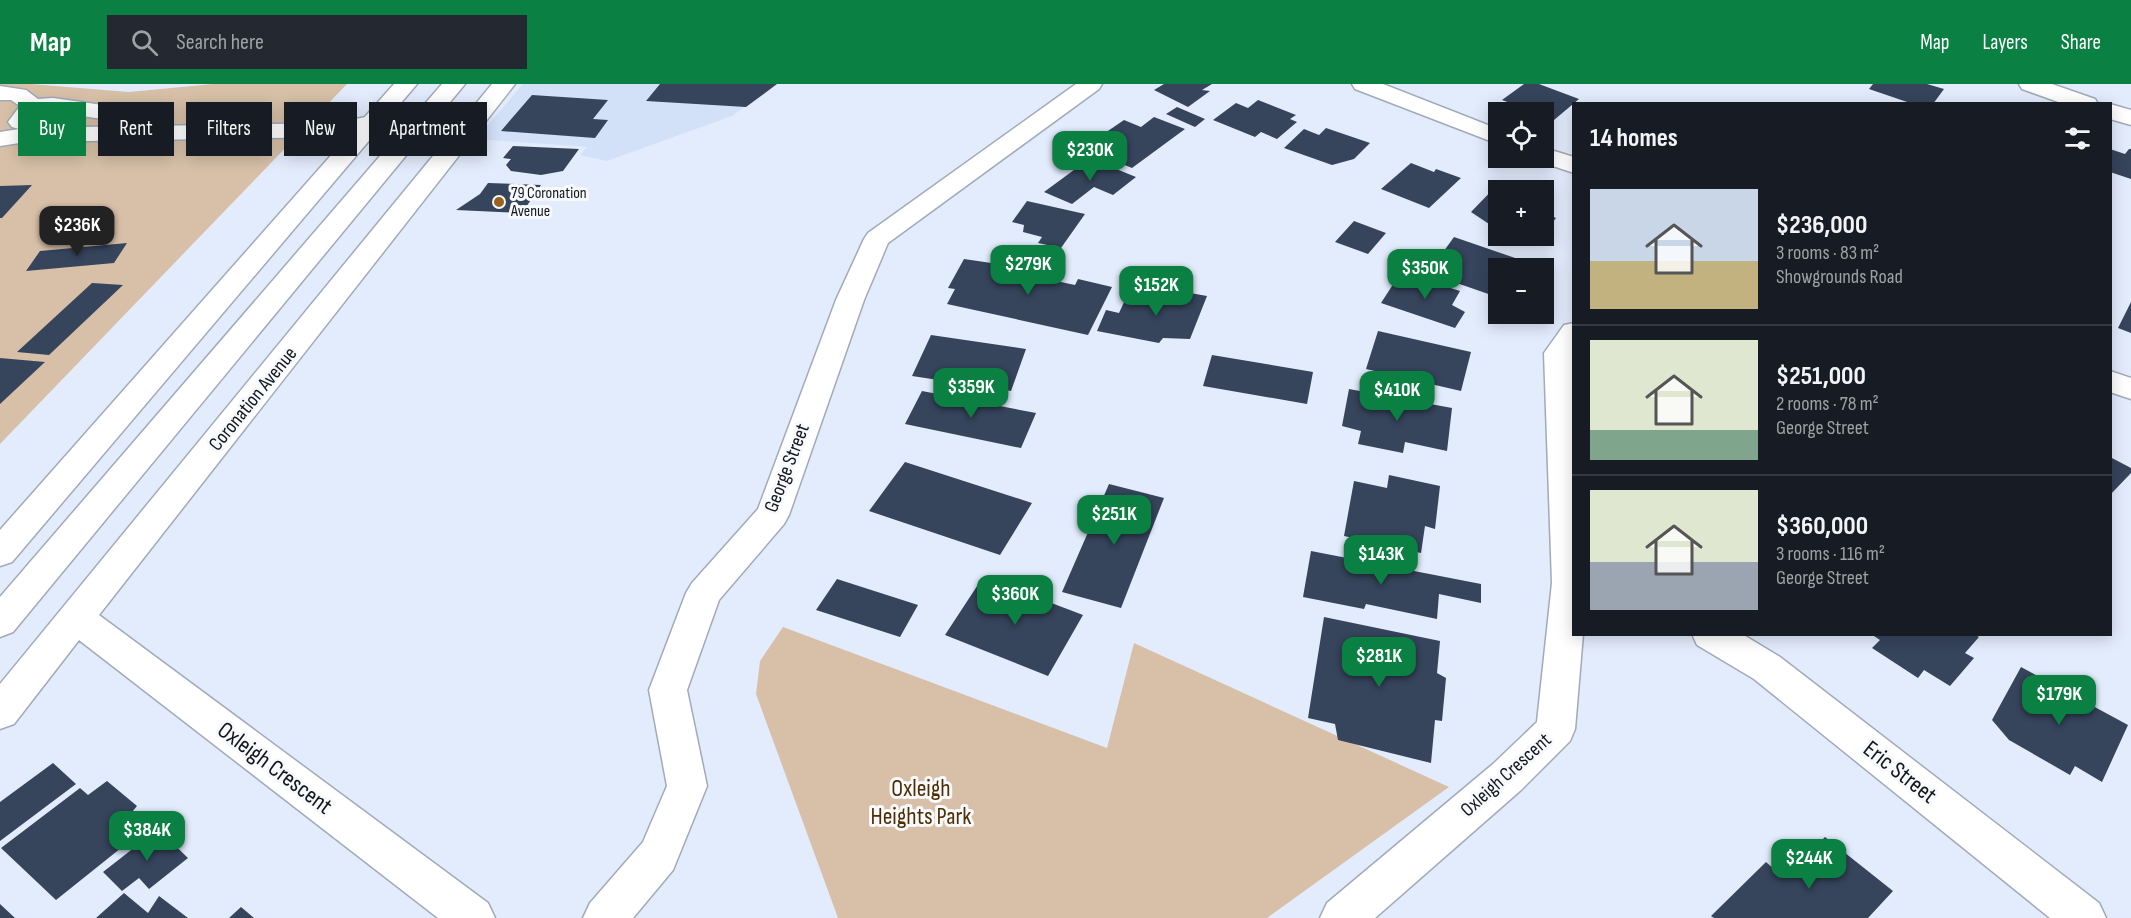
<!DOCTYPE html>
<meta charset="utf-8">
<style>
:root{--surface:#171b24;--page:#242831;--text:#f1f3f6;--muted:#9ea1a6;--line:#363941;--accent:#0b8043}
body{margin:0;font-family:"Sofia Sans Condensed",sans-serif;background:var(--page);color:var(--text);height:100vh;display:flex;flex-direction:column;font-size:22px;white-space:nowrap}
*{box-sizing:border-box;margin:0}
p{font-size:20px;color:var(--muted)}
.icon{flex:none;width:33px;height:33px;fill:none;stroke:currentColor;stroke-width:2;stroke-linecap:round;stroke-linejoin:round}
.map{position:relative;flex:1;overflow:hidden}
.drawer{position:absolute;left:1572px;top:18px;width:540px;height:534px;display:flex;flex-direction:column;background:var(--surface);border-radius:0px;box-shadow:0 3px 15px #0003}
.drawer>*{flex:none}
.guide{position:absolute;left:18px;top:18px;width:570px;height:54px;display:flex;gap:12px}
.tools{position:absolute;left:1488px;top:18px;display:grid;gap:12px}
.tools a{display:grid;place-items:center;width:66px;height:66px;border-radius:0px;background:var(--surface);box-shadow:0 3px 15px #0003;font-size:30px}
.price{position:absolute;translate:-50% -51px;padding:0 14px;border-radius:12px;background:var(--accent);color:#fff;font-size:20px;line-height:39px;filter:drop-shadow(0 2px 3px #0008)}
.price::after{content:'';position:absolute;left:50%;top:36px;width:18px;height:14px;margin-left:-9px;background:inherit;clip-path:polygon(0 0,100% 0,50% 100%)}
.price.on{background:#222;color:#fff}
ul{padding:0;list-style:none}
li{display:flex;align-items:center;gap:18px;height:150px;padding:0 18px}
li+li{border-top:2px solid var(--line)}
li span{display:grid;place-items:center;flex:none;width:168px;height:120px;border-radius:0px;color:#555}
li>.icon{margin-inline-start:auto}
span .icon{width:72px;height:72px;fill:#fffc;stroke-width:1}
li b{font-size:26px}
h2{display:flex;justify-content:space-between;align-items:center;height:72px;padding:0 18px;font-size:26px}
.pill{padding:0 21px;border-radius:0px;background:var(--surface);box-shadow:0 3px 15px #0003;font-size:21px;line-height:54px}
.pill.on{background:var(--accent);color:#fff}
header{display:flex;align-items:center;gap:36px;box-sizing:border-box;height:84px;padding:0 30px;background:var(--accent);color:#fff}
header strong{font-size:28px}
nav{display:flex;gap:33px;margin-inline-start:auto;font-size:21px}
.search{width:420px;height:54px;background:var(--page);display:flex;align-items:center;gap:15px;box-sizing:border-box;padding:0 21px;border-radius:0px;color:var(--muted);font-size:22px}
.map>svg:first-child{display:block}
.built{fill:#d3e1f8}
.green{fill:#d8c0a8}
.building{fill:#36445c}
.lines{fill:none;stroke-linecap:round;stroke-linejoin:round}
.minor-casing{stroke:#a1aab9;stroke-width:3}
.major-casing{stroke:#a1aab9;stroke-width:3}
.minor{fill:#fff;fill-rule:evenodd}
.major{fill:#fff;fill-rule:evenodd}
.poi-dot{fill:#99611d;stroke:#f7f9fc;stroke-width:2}
.labels{text-anchor:middle;dominant-baseline:central;stroke-width:6;stroke-linejoin:round;paint-order:stroke}
.far-poi-label{font-size:16px;fill:#13171c;stroke:#f7f9fc;text-anchor:start}
.street-label{font-size:20px;fill:#13171c;stroke:#f7f9fc}
.near-street-label{font-size:24px;fill:#13171c;stroke:#f7f9fc}
.near-park-label{font-size:24px;fill:#502d00;stroke:#f7f9fc}
</style>
<header>
<strong>Map</strong>
<div class="search"><svg class="icon" aria-label="search" viewBox="0 0 24 24"><circle cx="10" cy="10" r="6"/><path d="M15 15l6 6"/></svg>Search here</div>
<nav><a>Map</a><a>Layers</a><a>Share</a></nav>
</header>
<div class="map">
<svg width="2131" height="834" viewBox="0 0 2131 834">
<rect width="100%" height="100%" fill="#e3ecfd"/>
<path class="built" d="M523 0H777L732 32 607 77 580 71 587 63 476 55Z"/>
<path class="green" d="M0 0H31L129 8 213 0H347L0 360Z
M783 543 1107 664 1134 559 1449 703 1267 834H838L756 610 760 577Z"/>
<path class="building" d="M660 0H777L746 23 646 17Z
M1164 0H1212L1202 6 1210 7 1188 23 1154 6Z
M1524 0H1539L1579 15 1554 36 1544 32V28H1535L1502 16Z
M1873 0H1927L1944 5 1933 20H1913L1869 5Z
M532 11 608 16 593 35 608 36 595 54 501 47Z
M1258 16 1296 31 1290 35 1297 38 1277 55 1261 48 1255 53 1213 36 1236 19 1248 24Z
M1177 23 1205 35 1195 43 1166 30Z
M1154 33 1185 45 1132 84 1083 64 1124 36 1141 43Z
M1326 44 1370 59 1354 75 1332 81 1284 64 1304 45 1319 51Z
M513 62 579 65 563 87 541 91 511 87 506 81 511 75 503 74Z
M2110 65 2125 70 2129 65H2131V95L2110 88Z
M1094 76 1136 93 1113 111 1094 103 1072 120 1044 108 1078 83 1083 85Z
M1411 79 1434 88 1436 85 1461 94 1429 124 1381 105Z
M1500 98 1524 106H1498V146L1471 128Z
M488 99 541 101 522 129 456 126 480 110Z
M32 101 2 134H0V102Z
M1027 117 1085 130 1061 164 1038 159 1042 153 1023 148 1024 141 1012 138Z
M1544 129 1556 134 1544 149Z
M1354 137 1386 149 1368 170 1335 158Z
M1514 152H1541L1534 159Z
M1454 153 1521 176 1515 184H1498L1497 213 1428 189Z
M127 159 114 179 26 187 40 167Z
M964 175 1005 181 1003 186 1033 191 1035 186 1059 191 1056 197 1075 201 1078 195 1112 203 1088 251 947 220 955 205 948 204Z
M1401 188 1460 207 1452 221 1465 228 1455 244 1381 219Z
M92 199 123 201 49 271 17 268Z
M1162 204 1207 212 1190 255 1163 254 1159 259 1097 247 1106 226 1119 229 1125 216 1144 219 1146 214 1157 216Z
M2131 218V249L2118 244Z
M1378 247 1471 268 1461 307 1366 285Z
M931 251 1026 265 1011 307 912 292Z
M1212 271 1313 288 1307 320 1203 302Z
M0 274 45 278 0 320Z
M1349 305 1452 324 1447 367 1405 358 1403 369 1358 360 1361 347 1342 342Z
M922 307 1036 329 1021 364 905 340Z
M2110 373 2131 384V389L2110 411Z
M905 378 1032 419 1000 471 869 427Z
M1389 391 1440 402 1435 445 1425 442 1421 469 1344 452 1354 397 1387 404Z
M1109 400 1164 414 1121 524 1062 508Z
M1311 467 1481 500V519L1439 510 1437 535 1366 520 1364 525 1303 513Z
M983 493 1083 531 1048 592 945 551Z
M837 495 918 521 900 553 816 526Z
M1324 533 1440 557 1437 589 1446 594 1442 637 1435 636 1431 679 1338 656 1335 640 1308 634Z
M1871 550H1974L1979 553 1965 569 1974 574 1950 602 1924 586 1918 594 1872 564 1880 556Z
M2021 583 2128 641 2102 698 2075 682 2070 691 2009 656 1992 636Z
M53 679 76 700 0 757V718Z
M107 697 137 722 123 739 131 756 56 816 1 764 80 704 88 711Z
M158 745 188 774 149 805 139 794 122 807 103 788Z
M1825 753 1893 807 1868 834H1714L1711 832 1766 778 1784 794Z
M124 809 148 829 159 812 188 834H96Z
M0 820 15 834H0Z
M241 823 254 834H229Z"/>
<g class="lines">
<g class="minor-casing">
<path id="minor" d="M492 0H515L99 531 488 819 495 834H438L79 556 14 640 0 645V600Z
M1076 0H1102L1099 5 888 159 864 216 789 431 784 440 719 516 687 606 707 702 673 786 633 834H583L590 819 643 758 667 702 649 606 686 509 692 499 758 425 836 216 864 155 868 149Z
M1352 0H1383L1498 45V60L1355 5Z
M2019 0H2052L2095 15 2098 20H2064L2022 5Z
M0 2 26 6 38 15 53 14 138 26 146 28 150 33 146 38 138 40 53 28H41L28 43 22 44 337 39C367 32 401 25 431 33L435 38 431 43 373 45 337 53 26 58 0 62V48L19 45 12 43 8 38 20 22 11 16H0Z
M2110 20 2131 26V41L2110 35Z
M1544 64 1574 73V89L1535 76 1534 74H1544Z
M1574 239V550H1583L1575 645 1570 657 1521 706 1375 834H1320L1327 819 1493 680 1537 638 1552 499 1544 269 1564 241Z
M2110 287 2131 294V315L2110 308Z
M1692 550H1742L1780 573 2099 819 2106 834H2050L1754 595 1697 561Z"/>
</g>
<g class="major-casing">
<path id="major" d="M394 0H417L12 478 0 482V446Z
M442 0H465L13 548 0 553V513Z"/>
</g>
<use href="#minor" class="minor"/>
<use href="#major" class="major"/>
</g>
<circle class="poi-dot" cx="499" cy="118" r="6"/>
<g class="labels">
<g class="far-poi-label">
<text x="511" y="109">79 Coronation<tspan x="511" dy="18">Avenue</tspan></text>
</g>
<g class="street-label">
<text transform="translate(253 315) rotate(-51)">Coronation Avenue</text>
<text transform="translate(787 384) rotate(-69)">George Street</text>
<text transform="translate(1506 691) rotate(-42)">Oxleigh Crescent</text>
</g>
<g class="near-street-label">
<text transform="translate(275 684) rotate(37)">Oxleigh Crescent</text>
<text transform="translate(1900 688) rotate(38)">Eric Street</text>
</g>
<g class="near-park-label">
<text x="921" y="704">Oxleigh<tspan x="921" dy="28">Heights Park</tspan></text>
</g>
</g>
</svg>
<div class="tools">
<a><svg class="icon" aria-label="locate" viewBox="0 0 24 24"><circle cx="12" cy="12" r="6"/><path d="M12 2v4M12 18v4M2 12h4M18 12h4"/></svg></a>
<a>+</a>
<a>−</a>
</div>
<b class="price" style="left:1090px;top:98px">$230K</b>
<b class="price on" style="left:77px;top:173px">$236K</b>
<b class="price" style="left:1028px;top:212px">$279K</b>
<b class="price" style="left:1425px;top:216px">$350K</b>
<b class="price" style="left:1156px;top:233px">$152K</b>
<b class="price" style="left:971px;top:335px">$359K</b>
<b class="price" style="left:1397px;top:338px">$410K</b>
<b class="price" style="left:1114px;top:462px">$251K</b>
<b class="price" style="left:1381px;top:502px">$143K</b>
<b class="price" style="left:1015px;top:542px">$360K</b>
<b class="price" style="left:1379px;top:604px">$281K</b>
<b class="price" style="left:2059px;top:642px">$179K</b>
<b class="price" style="left:147px;top:778px">$384K</b>
<b class="price" style="left:1809px;top:806px">$244K</b>
<div class="guide">
<a class="pill on">Buy</a>
<a class="pill">Rent</a>
<a class="pill">Filters</a>
<a class="pill">New</a>
<a class="pill">Apartment</a>
</div>
<section class="drawer">
<h2>14 homes<svg class="icon" aria-label="filters" viewBox="0 0 24 24"><path d="M4 7h16M4 17h16"/><circle cx="9" cy="7" r="2"/><circle cx="15" cy="17" r="2"/></svg></h2>
<ul>
<li><span style="background:linear-gradient(#c9d6e8 60%,#c2b280 0)"><svg class="icon" aria-label="home" viewBox="0 0 24 24"><path d="M3 11l9-7 9 7M6 9v11h12V9"/></svg></span><div><b>$236,000</b><p>3 rooms · 83 m²</p><p>Showgrounds Road</p></div></li>
<li><span style="background:linear-gradient(#dfe7d0 75%,#7fa58c 0)"><svg class="icon" aria-label="home" viewBox="0 0 24 24"><path d="M3 11l9-7 9 7M6 9v11h12V9"/></svg></span><div><b>$251,000</b><p>2 rooms · 78 m²</p><p>George Street</p></div></li>
<li><span style="background:linear-gradient(#dfe7d0 60%,#9aa5b1 0)"><svg class="icon" aria-label="home" viewBox="0 0 24 24"><path d="M3 11l9-7 9 7M6 9v11h12V9"/></svg></span><div><b>$360,000</b><p>3 rooms · 116 m²</p><p>George Street</p></div></li>
</ul>
</section>
</div>
